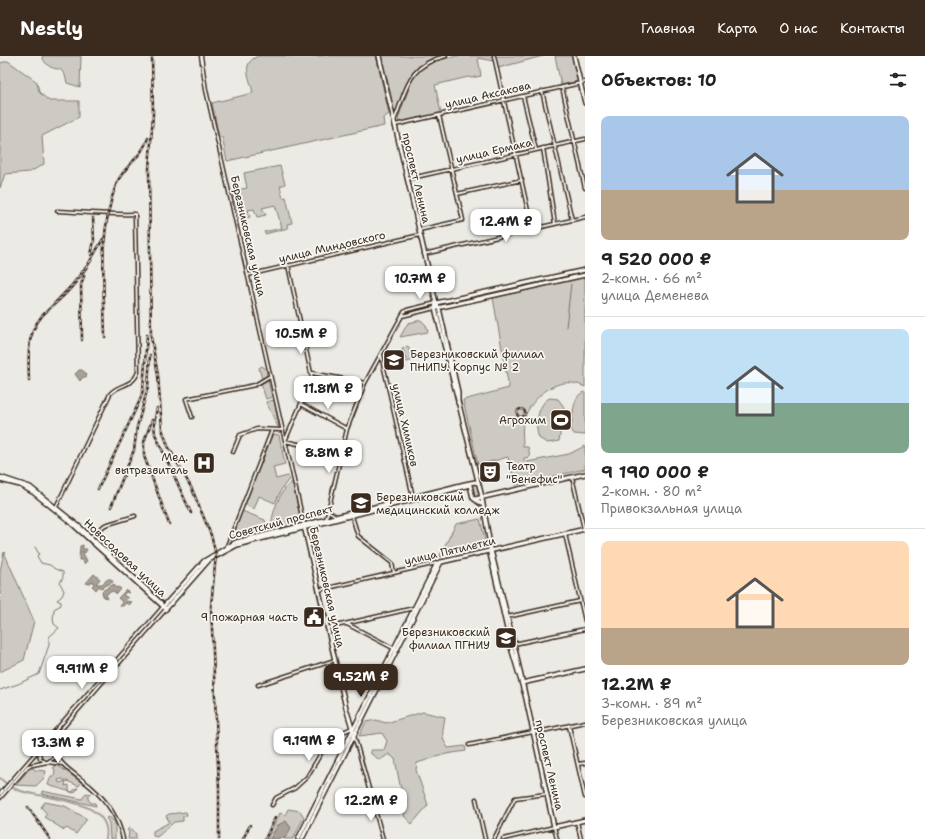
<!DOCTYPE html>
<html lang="ru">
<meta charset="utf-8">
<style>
:root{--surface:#fff;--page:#f2f2f2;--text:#222;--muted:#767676;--line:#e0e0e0;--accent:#3b2a1e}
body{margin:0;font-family:"Shantell Sans",sans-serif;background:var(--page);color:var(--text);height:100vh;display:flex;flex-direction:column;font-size:15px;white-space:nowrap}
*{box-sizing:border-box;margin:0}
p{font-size:13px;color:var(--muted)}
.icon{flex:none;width:22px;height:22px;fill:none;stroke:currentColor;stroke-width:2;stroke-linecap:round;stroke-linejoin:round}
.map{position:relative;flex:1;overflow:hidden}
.details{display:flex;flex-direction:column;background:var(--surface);width:340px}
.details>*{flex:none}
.price{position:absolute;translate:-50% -34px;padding:0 9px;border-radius:8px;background:#fff;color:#222;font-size:13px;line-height:26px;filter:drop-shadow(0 1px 2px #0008)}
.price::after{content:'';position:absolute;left:50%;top:24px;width:12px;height:9px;margin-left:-6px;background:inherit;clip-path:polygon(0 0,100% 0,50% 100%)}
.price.active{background:var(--accent);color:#fff}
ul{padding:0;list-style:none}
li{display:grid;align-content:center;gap:8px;height:212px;padding:0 16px}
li+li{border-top:1px solid var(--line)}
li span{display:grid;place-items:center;height:124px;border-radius:8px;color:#555}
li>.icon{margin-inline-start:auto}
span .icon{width:72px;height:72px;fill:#fffc;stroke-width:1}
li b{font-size:17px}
h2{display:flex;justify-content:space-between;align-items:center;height:48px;padding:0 16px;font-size:17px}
header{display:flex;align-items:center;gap:24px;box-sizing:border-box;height:56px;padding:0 20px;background:var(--accent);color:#fff}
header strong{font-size:19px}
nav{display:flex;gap:22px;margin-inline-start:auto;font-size:14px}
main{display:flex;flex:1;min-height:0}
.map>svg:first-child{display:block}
.green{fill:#cdcac4;stroke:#847a71}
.water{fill:#a8a198;stroke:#7c7167}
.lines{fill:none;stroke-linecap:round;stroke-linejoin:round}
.stream{stroke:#7c7167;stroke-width:1}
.canal{stroke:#a8a198;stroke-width:2}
.minor-casing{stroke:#3b2a1e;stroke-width:5}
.major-casing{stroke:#3b2a1e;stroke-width:6}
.minor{stroke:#f6f6f2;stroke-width:2}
.major{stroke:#f6f6f2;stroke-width:3}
.rail-casing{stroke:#3b2a1e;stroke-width:2.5}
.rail{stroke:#f6f6f2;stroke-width:1;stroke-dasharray:3;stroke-linecap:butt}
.labels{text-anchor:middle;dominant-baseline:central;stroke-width:3.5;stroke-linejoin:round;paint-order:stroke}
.street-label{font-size:11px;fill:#3b2a1e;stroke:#f6f6f2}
.poi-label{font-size:11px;fill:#3b2a1e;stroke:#f6f6f2;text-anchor:end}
</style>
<header>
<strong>Nestly</strong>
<nav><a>Главная</a><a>Карта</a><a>О нас</a><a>Контакты</a></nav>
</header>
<main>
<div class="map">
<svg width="585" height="783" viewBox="0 0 585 783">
<rect width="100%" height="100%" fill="#ebeae5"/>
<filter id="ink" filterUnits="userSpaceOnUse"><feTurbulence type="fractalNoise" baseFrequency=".025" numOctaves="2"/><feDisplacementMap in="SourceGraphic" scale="8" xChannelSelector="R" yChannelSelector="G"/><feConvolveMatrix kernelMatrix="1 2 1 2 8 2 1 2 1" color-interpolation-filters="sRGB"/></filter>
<g filter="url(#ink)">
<path class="green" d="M42 0H81L80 31 67 27 65 19 60 13C51 13 45 9 42 0Z
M258 0H376L389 58 383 62 384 70 227 105 222 81H219L212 47 253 37C250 21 240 8 258 0Z
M381 0H440C408 11 407 29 395 58Z
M457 0H493L494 5 478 2 481 20 471 22 468 21 435 29 441 57 399 66 398 63 413 21C424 6 440 4 457 0Z
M495 0H543L498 12Z
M555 0H572L578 25 561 29Z
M8 5 37 26 39 36 49 45H79V61L42 80 44 108 30 116 5 118 0 132V7Z
M280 110 285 128 280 130 283 142 286 141 292 167 287 168 288 172 265 178 264 176 282 172 275 149 262 152 266 159 257 161 254 153 248 154 250 161 239 164 232 135 247 132 244 117Z
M585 215V218L547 226 546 224Z
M585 221V331C560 318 536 337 525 360 521 367 523 382 523 391H528L530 401 524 402V405L527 406 569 398 585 390V413L515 429 508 401 478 409 463 344 509 332 493 242Z
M542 225V227L483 239 484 238Z
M480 239 481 241 452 248 451 245Z
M421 264 426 269 428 276 400 281 408 267Z
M408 290 413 304 407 306 402 293Z
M262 310 266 313 267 320 262 323 259 312Z
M268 324 272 341 266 343 261 328Z
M585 336V379L574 378 571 373C573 362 572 338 585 336Z
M550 342 558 343 564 351 559 385 548 387 540 383C533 373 538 346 550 342Z
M274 344 279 371H278L266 346Z
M272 378 279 379 285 408 273 411 276 423 288 420 289 423 281 434 275 447 259 440 254 453 245 449Z
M292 426 302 468 273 475 271 474C271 459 279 435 292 426Z
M473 428 477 429 479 441 474 442 471 431Z
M242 455 265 464 267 477 238 484 233 480Z
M480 463 486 488H483V491L439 501 456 468Z
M4 496 34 565 24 604 0 616V543L2 540 0 538V515Z
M423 656 445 661C443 674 440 681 448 692L465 690 466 695 446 698 417 707 416 714 428 749 412 768 404 760 406 749 400 729 395 703 389 698 380 704 371 698V694H384L387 685 382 677 359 680 366 666 376 664 386 667Z
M57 709 81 726 79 730 62 723 58 724 59 727 66 725 65 730 69 729V735L72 736 76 732H78L74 737 48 729 51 720H54L55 714 53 712Z
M33 712 35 714 46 715 44 722 36 730 16 729 29 713Z
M42 735 82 743 86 737 91 738 88 740V743L91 747H95L96 750 42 738Z
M45 746 65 750 87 763 76 778 67 772 64 774 44 761 47 758 41 751Z
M288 753 300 755 304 761 293 783H284L278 769 270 783H267L280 757 285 759Z
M186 756 187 759 183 760V765L174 766 157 781 153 780V775L168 767 169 765 166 760 169 758Z
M109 761 115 766V783H110L109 767 106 762Z
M129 772 132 773 136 778V783H128L129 775 127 774Z"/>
<path class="water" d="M79 314H82L87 318 86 321H83L80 325 75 318Z
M83 489V493H87L85 497 82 495 87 505 84 508 83 504H79L80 490Z
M94 518 100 523 96 528H102L108 523H111L113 526 101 532 99 530 96 534 92 530 94 528 93 525 89 528 86 527Z
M114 528 116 532 118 531 121 533 117 538 113 535 106 538 108 543 103 540 102 535Z
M126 534 129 537 126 536 123 539 128 542 125 545 132 546 129 549 126 547 123 550H120L122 546 118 542Z
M286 765 291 772 285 782 270 783 278 769Z"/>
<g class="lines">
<path class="stream" d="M566 271 571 228
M0 634 18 628 39 618 49 589V581L59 572 54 568 53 563 54 553 61 549V546L57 544 62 540 64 535 60 527 63 521V516L55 513 50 509 41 507 37 500 39 498 35 491"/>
<path class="canal" d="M0 722C5 727 12 732 18 734 44 744 114 742 106 783"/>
<g class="minor-casing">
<path id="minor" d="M201 0 206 34 304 469
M494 0 532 173
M562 31 585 132
M542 35 572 164
M523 40 536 94
M394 65C407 33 407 9 446 0
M395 69 585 26
M543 92 555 168
M407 123 585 83
M457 138 522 124
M419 174 463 164 439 59
M424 198 585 161
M288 209 312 322 285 385 341 398
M248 219 420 179
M402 260 435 252
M381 299 413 441
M312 317 365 327
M301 348 347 373
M192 361 186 343 255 329 270 320
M233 396 240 379 257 373 282 374
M572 421 584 473
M56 451 110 338C118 328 133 331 138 316L135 158C109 159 83 156 57 155
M328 455 336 460
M352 460 358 480 392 507 394 517
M326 464 347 373 365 327 404 256 407 254 436 247
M565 478 585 565
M90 481 105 469 135 460
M227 490 272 374
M319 534 437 507
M507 561 580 545
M347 568 395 593
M327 572 414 552
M514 588 585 573
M258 629 335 604
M569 670 585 741
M533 677 585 666
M354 679 383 783
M469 689 533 676
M42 691 48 690 54 694V702L49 705
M39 695 40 702 45 706
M578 708 585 707
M0 738 163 551
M0 742 28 710 47 706 62 708
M476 743 485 783
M272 749 276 742 295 732 307 721 330 682 352 672
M577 766 581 783
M123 783C119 763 107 745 91 731 80 721 59 710 54 694 52 688 56 682 58 677L166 553
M494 783 515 742 546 738
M503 783 554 771 557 783"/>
</g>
<g class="major-casing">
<path id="major" d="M379 0 436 247 439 252 458 336V347
M574 0 585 47
M436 247 435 252 481 437 490 489V498L512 595 525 639
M436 247 585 214
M437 252 585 219
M0 421 30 431 81 472 161 547
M0 424 20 429 34 437 68 464 166 553 209 504 237 489 470 429
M470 429 473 442 481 448
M475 443 585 418
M304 470 346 652 353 675
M491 494 514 588 554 771 585 764
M163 551 204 505 236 486 465 428 475 426 478 427
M522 627 585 613
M298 783 437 507 585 473
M302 783 441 506"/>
</g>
<use href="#minor" class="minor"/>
<use href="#major" class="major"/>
<g class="rail-casing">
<path id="rail" d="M152 0 153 58 149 113 151 281 158 319 162 373 168 390 192 433 211 479 216 499 211 550 219 732V783
M91 199 94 185 93 162
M89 207 103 183
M87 210 72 229 49 253C70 235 77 226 92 203
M105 281C104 231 98 177 116 129 122 111 142 102 148 82
M82 284 81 229 84 220
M29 324C28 296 26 272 49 253
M157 352 154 368 155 378 191 457
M517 357a4 4 0 1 1 8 0a4 4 0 1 1-8 0Z
M152 364 144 386V400L169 468
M98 433 140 344 143 334 147 279
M111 451 134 394 137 371 148 331 150 299
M28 751 50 783
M243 783 250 769
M265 783 275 762"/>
</g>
<use href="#rail" class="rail"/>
</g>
</g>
<defs>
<g id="university-square" transform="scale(1.15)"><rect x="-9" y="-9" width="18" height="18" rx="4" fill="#3b2a1e" stroke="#f6f6f2"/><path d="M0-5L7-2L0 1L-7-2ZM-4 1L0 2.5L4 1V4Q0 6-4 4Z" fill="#fff"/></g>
<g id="stadium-square" transform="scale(1.15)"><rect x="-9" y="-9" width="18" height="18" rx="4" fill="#3b2a1e" stroke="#f6f6f2"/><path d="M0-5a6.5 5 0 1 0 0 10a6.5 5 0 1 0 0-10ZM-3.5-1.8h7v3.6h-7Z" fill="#fff"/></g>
<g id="hospital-square" transform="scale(1.15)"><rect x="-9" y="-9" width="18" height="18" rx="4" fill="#3b2a1e" stroke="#f6f6f2"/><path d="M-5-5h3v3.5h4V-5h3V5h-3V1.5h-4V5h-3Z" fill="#fff"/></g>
<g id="theatre-square" transform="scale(1.15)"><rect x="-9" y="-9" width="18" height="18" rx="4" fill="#3b2a1e" stroke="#f6f6f2"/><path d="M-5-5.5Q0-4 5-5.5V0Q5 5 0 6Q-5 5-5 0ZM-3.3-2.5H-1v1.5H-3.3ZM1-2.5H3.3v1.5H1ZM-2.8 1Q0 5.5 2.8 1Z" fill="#fff"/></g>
<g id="civic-square" transform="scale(1.15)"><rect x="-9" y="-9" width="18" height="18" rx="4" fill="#3b2a1e" stroke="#f6f6f2"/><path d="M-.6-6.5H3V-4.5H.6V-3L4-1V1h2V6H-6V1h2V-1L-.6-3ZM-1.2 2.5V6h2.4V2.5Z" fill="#fff"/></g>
</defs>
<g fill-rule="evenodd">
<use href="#university-square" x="394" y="304"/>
<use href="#stadium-square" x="561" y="364"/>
<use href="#hospital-square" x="204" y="407"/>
<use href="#theatre-square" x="490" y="416"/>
<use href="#university-square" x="361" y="447"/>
<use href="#civic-square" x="314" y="561"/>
<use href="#university-square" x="506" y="582"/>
</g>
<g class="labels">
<g class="street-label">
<text transform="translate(488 39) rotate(-13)">улица Аксакова</text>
<text transform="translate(494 95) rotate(-13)">улица Ермака</text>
<text transform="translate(416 122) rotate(77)">проспект Ленина</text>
<text transform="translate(248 180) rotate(77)">Березниковская улица</text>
<text transform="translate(332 191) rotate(-13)">улица Миндовского</text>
<text transform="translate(405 369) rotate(77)">улица Химиков</text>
<text transform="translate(281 466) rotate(-15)">Советский проспект</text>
<text transform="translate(450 495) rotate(-13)">улица Пятилетки</text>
<text transform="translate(125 502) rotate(43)">Новосодовая улица</text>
<text transform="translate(327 531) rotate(77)">Березниковская улица</text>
<text transform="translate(549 709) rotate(77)">проспект Ленина</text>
</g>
<g class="poi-label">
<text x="410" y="298" text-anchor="start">Березниковский филиал<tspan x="410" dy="13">ПНИПУ. Корпус № 2</tspan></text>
<text x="546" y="364">Агрохим</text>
<text x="188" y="401">Мед.<tspan x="188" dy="13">вытрезвитель</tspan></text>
<text x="506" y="410" text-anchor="start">Театр<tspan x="506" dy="13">"Бенефис"</tspan></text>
<text x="376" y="441" text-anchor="start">Березниковский<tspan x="376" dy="13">медицинский колледж</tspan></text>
<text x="298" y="561">9 пожарная часть</text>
<text x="490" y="576">Березниковский<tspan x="490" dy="13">филиал ПГНИУ</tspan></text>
</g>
</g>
</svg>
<b class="price" style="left:506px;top:187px">12.4M ₽</b>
<b class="price" style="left:420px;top:244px">10.7M ₽</b>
<b class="price" style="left:301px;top:299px">10.5M ₽</b>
<b class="price" style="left:328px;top:354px">11.8M ₽</b>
<b class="price" style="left:329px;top:418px">8.8M ₽</b>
<b class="price" style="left:82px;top:634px">9.91M ₽</b>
<b class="price active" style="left:361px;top:642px">9.52M ₽</b>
<b class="price" style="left:309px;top:706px">9.19M ₽</b>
<b class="price" style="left:58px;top:708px">13.3M ₽</b>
<b class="price" style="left:371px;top:766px">12.2M ₽</b>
</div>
<section class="details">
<h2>Объектов: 10<svg class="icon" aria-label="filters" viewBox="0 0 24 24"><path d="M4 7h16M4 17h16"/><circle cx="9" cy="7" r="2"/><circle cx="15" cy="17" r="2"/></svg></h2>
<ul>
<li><span style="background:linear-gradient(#a9c7e8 60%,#b9a48a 0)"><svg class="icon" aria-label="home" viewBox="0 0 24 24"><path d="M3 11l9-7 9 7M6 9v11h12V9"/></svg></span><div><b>9 520 000 ₽</b><p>2-комн. · 66 m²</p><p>улица Деменева</p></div></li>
<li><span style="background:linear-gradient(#bfe0f5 60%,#7fa58c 0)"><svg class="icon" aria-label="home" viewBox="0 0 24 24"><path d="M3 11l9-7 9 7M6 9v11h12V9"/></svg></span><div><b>9 190 000 ₽</b><p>2-комн. · 80 m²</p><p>Привокзальная улица</p></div></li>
<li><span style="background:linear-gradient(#ffd9b3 70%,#b9a48a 0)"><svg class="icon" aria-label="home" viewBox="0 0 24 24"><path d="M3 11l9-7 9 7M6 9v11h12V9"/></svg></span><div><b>12.2M ₽</b><p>3-комн. · 89 m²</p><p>Березниковская улица</p></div></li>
</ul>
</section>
</main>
